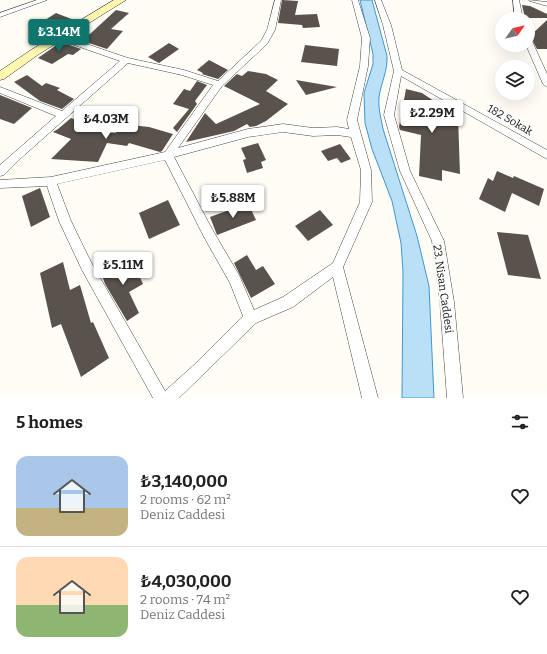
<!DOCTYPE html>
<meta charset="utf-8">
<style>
:root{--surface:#fff;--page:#f6f6f6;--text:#202124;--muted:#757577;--line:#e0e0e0;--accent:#0f766e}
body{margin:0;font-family:Bitter,serif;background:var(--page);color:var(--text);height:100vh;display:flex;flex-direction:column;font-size:15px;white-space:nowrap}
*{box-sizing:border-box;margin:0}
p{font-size:13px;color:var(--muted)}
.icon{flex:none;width:22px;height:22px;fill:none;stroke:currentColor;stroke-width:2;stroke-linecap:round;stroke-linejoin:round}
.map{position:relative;height:398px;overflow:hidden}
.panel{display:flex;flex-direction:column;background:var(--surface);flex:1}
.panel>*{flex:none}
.needle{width:26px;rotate:56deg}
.buttons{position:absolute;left:495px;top:12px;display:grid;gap:8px}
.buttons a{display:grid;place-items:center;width:40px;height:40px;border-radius:50%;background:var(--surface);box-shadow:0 4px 16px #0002;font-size:20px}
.price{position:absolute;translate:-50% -34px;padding:0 9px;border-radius:4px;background:#fff;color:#222;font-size:13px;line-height:26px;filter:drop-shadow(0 1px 2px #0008)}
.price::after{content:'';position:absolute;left:50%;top:24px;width:12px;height:9px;margin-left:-6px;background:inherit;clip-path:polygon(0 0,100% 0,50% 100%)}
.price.on{background:var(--accent);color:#fff}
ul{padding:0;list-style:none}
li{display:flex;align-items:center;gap:12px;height:100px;padding:0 16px}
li+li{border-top:1px solid var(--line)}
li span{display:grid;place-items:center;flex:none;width:112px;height:80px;border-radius:12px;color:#555}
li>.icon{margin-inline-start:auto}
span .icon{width:48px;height:48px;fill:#fffc;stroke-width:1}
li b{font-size:17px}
h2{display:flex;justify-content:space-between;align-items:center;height:48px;padding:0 16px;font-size:17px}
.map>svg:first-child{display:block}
.water{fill:#b9e0f7;stroke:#3f96cf}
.building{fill:#5a524d}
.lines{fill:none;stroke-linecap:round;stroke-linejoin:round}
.street-casing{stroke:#444;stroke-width:1}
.secondary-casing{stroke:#333;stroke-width:1}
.street{fill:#fff;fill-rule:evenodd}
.secondary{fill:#fff6b0;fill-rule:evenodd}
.labels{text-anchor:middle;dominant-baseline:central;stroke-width:4;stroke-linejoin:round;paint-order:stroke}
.street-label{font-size:11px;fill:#111;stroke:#fff}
</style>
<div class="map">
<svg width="547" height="398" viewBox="0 0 547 398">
<rect width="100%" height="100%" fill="#fffdf5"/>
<path class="water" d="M360 0H372L387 56C388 70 381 83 379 97 378 108 381 118 383 129L417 236 429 286 434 398H402L403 272 401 243 392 201 372 149 365 123 364 93 373 64V54Z"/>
<path class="building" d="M282 0 298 1 295 15 317 14 320 27 303 28 302 25 278 23Z
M522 5 530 6 547 14V18H525Z
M116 10 129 13 111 29 123 31 107 49 70 37 79 31 90 34Z
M56 13 74 20 61 29 42 22Z
M547 20V49H537L530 36Z
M61 42 81 49 73 55 68 54 52 64 38 58Z
M169 43 179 49 159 63 148 57Z
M305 45 339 49 337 66 301 62Z
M209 60 228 70 218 79 202 74 203 73 197 70Z
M248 71 266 74 278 80 266 91 288 104 266 121 256 126 250 127 247 124 234 131 186 142 205 113 216 124 260 104 224 86 237 74 242 76Z
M27 75 42 86 46 83 60 88 57 90 74 99 62 109 40 101 14 82Z
M296 80 337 87 306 95Z
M197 81 207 85 195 101 197 104 177 132 173 128 189 109 173 104 184 89 190 91Z
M406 89 422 93 458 117 460 174 442 170V181L419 176 421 135 400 130 399 127Z
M0 95 32 108 14 124 0 119Z
M71 118 90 125 85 131 116 133 121 124 149 127 173 134 162 151 160 152 129 143 127 146 107 143 98 162 51 159 71 139 53 132 58 129Z
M258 143 266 160 261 162 263 168 247 173 243 160 246 159 241 148Z
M340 144 351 159 341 163 337 158 328 161 321 151Z
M497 171 513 178 514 176 544 189 539 206 512 193 505 212 479 199 488 178 493 181Z
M40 188 50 217 31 227 22 196Z
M168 200 180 225 149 239 139 213Z
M248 203 256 220 217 235 210 217Z
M320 210 333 225 308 241 295 226Z
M497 232 528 235 541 279 508 275Z
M247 255 256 270 263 266 275 284 251 298 234 263Z
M132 260 143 284 129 292 139 313 127 321 105 284 101 272 119 262 121 266Z
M63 262 70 290 80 285 91 323 93 322 109 358 81 377 61 324 52 328 40 273Z"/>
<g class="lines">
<g class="street-casing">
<path id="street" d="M37 0H47L0 17V13Z
M275 0H281L275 30 267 44 222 86 178 148 248 129 283 124 313 128 337 127 349 129 347 120 360 66 362 38 352 0H358L370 38 368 66 357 120 371 170 372 202 343 267 378 398H362L333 277 293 307 256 323 179 398H153L82 270 59 221 47 186 0 188V180L51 177 165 152 213 85 182 75 128 63 21 158 4 175 0 176V165L56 116 0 93V87L62 111 120 61 57 39V35H60L128 58 184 70 218 81 261 41 267 30ZM283 132 313 136 337 135 351 137 361 170 360 202 333 263 283 297 254 310 239 275 212 229 174 157 248 137ZM165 160 204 237 230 283 243 316 195 364 165 391 91 262 71 221 57 184Z
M375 0H381L391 25 402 70 547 150V159L401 76 394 115 410 171 444 241 454 302 463 398H447L440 302 432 241 400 171 384 115 394 71 383 25Z
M513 0H519L523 19H515Z
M529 0 547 2V6L530 1Z
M528 39 532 41 547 74V87L543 84 526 45H528Z"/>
</g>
<g class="secondary-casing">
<path id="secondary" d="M114 0H126L39 54 4 79 0 80V71L31 50Z"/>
</g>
<use href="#street" class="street"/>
<use href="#secondary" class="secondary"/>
</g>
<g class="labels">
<g class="street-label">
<text transform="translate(510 120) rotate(30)">182 Sokak</text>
<text transform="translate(443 289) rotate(82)">23. Nisan Caddesi</text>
</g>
</g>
</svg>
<div class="buttons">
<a><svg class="needle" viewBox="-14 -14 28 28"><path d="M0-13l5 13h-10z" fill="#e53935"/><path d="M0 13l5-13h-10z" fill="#757577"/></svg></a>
<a><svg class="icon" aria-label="layers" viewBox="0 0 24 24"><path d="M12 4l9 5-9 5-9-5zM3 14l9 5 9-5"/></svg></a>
</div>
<b class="price on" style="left:59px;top:53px">₺3.14M</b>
<b class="price" style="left:432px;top:134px">₺2.29M</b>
<b class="price" style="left:106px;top:140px">₺4.03M</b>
<b class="price" style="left:233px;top:219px">₺5.88M</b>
<b class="price" style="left:123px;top:286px">₺5.11M</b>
</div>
<section class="panel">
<h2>5 homes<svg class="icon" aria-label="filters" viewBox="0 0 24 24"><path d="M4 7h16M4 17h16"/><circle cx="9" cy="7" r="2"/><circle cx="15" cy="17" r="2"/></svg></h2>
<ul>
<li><span style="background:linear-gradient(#a9c7e8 65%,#c2b280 0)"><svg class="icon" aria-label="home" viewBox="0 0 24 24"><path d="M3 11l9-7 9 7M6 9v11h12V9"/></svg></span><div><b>₺3,140,000</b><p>2 rooms · 62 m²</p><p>Deniz Caddesi</p></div><svg class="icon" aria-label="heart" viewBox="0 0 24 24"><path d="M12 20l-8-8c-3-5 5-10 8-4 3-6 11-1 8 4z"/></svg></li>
<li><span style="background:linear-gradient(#ffd9b3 60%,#8fb573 0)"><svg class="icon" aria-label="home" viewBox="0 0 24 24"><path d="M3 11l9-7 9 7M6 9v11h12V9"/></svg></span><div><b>₺4,030,000</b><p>2 rooms · 74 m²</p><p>Deniz Caddesi</p></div><svg class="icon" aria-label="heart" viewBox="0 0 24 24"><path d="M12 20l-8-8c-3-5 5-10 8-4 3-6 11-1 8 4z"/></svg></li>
</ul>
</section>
